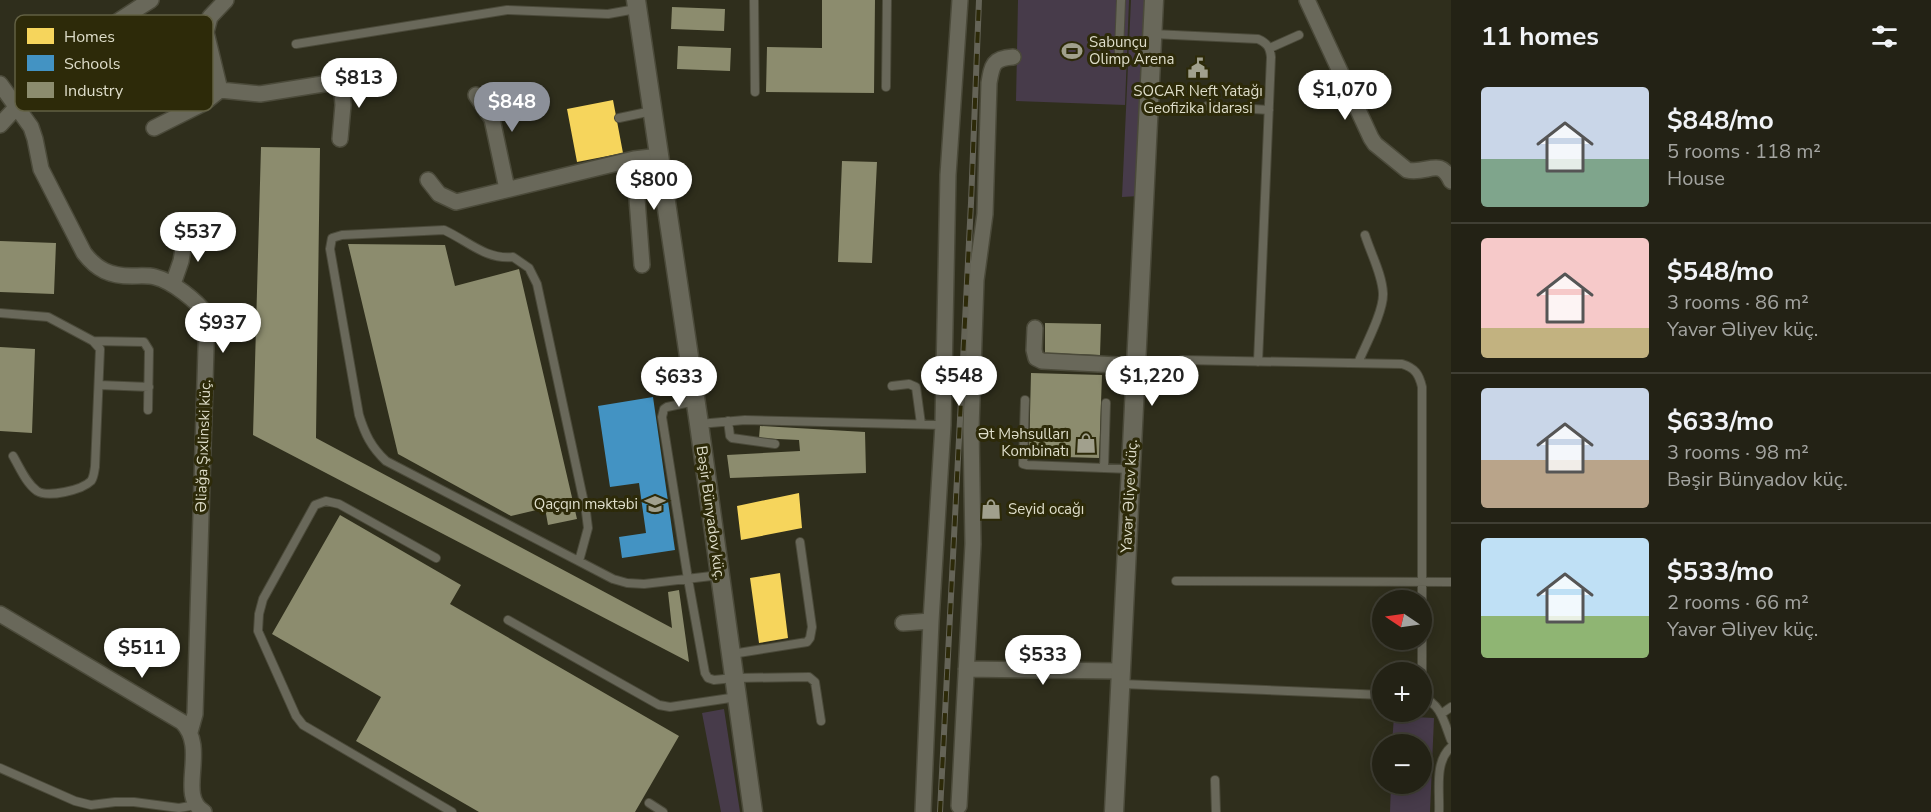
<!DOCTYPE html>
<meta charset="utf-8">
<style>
:root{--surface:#232215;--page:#2f2f22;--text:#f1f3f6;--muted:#a3a4a0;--line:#403f34;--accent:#8c9099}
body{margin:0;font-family:"Nunito Sans",sans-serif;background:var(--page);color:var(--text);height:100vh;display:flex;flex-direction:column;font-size:22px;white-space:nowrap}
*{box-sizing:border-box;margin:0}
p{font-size:20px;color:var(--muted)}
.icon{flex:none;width:33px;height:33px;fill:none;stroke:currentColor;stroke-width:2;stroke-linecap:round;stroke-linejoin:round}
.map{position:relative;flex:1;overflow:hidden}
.sheet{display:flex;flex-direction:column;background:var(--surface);width:480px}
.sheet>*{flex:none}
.needle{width:39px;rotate:283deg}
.tools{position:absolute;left:1372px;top:590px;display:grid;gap:12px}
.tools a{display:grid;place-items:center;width:60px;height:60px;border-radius:50%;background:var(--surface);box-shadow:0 3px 15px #0003,0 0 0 2px var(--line);font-size:30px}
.price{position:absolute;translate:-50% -51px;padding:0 14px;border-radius:21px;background:#fff;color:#222;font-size:20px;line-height:39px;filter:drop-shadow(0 2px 3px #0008)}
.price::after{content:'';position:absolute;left:50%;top:36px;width:18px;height:14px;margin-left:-9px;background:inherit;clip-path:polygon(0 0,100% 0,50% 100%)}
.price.selected{background:var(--accent);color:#fff}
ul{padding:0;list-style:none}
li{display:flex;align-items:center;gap:18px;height:150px;padding:0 30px}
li+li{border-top:2px solid var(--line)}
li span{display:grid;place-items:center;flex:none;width:168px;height:120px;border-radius:6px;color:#555}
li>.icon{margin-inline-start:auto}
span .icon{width:72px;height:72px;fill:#fffc;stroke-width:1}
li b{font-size:26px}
h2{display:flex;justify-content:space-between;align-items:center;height:72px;padding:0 30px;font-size:26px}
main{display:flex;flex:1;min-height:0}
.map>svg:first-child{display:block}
.green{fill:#473b4a}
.homes{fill:#f6d55c}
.schools{fill:#4393c3}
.industry{fill:#8c8c6e}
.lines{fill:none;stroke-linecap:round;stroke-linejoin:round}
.service-casing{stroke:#4b4a3a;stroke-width:10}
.minor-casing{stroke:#4b4a3a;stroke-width:18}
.tertiary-casing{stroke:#4b4a3a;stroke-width:21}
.service{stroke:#69685a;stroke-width:8}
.minor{stroke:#69685a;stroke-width:15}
.tertiary{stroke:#69685a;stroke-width:18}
.rail-casing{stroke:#656457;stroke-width:6}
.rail{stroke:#2d2a09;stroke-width:4;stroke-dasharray:11;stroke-linecap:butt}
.labels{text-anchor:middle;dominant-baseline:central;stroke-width:6;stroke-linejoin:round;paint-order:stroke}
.poi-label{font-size:15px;fill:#deddca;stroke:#2d2a09;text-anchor:start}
.street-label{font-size:15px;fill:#deddca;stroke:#2d2a09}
.key{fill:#2d2a09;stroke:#626043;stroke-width:1.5}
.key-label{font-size:16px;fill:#deddca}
</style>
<main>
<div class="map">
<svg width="1451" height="812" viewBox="0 0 1451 812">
<rect width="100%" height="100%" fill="#2f2e1c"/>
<path class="green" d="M1018 0H1129L1125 105 1016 101Z
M1131 0H1148L1139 196 1122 197Z
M724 709 740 812H721L702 713Z
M1394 716 1434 718 1430 812H1390L1391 783H1422V744H1392Z"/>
<path class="homes" d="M613 100 623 153 577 162 567 109Z
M799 493 802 528 741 540 737 506Z
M780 573 788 638 759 643 750 578Z"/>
<path class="schools" d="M653 397 675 550 622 558 619 537 646 533 639 483 610 487 598 406Z"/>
<path class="industry" d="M822 0H875L874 93 766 92 767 47 822 48Z
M672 7 725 9 724 31 671 29Z
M678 46 731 48 730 71 677 69Z
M261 147 320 148 316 438 672 628 668 592 679 590 689 662 253 435Z
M842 161 877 162 872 263 838 262Z
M0 241 56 243 54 294 0 292Z
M348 244 445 245 455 286 519 269 577 519 548 525 545 508 511 516 398 454Z
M1045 323 1101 324 1100 355 1045 353Z
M0 347 35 349 32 433 0 431Z
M1031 373 1102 375 1099 458 1029 456Z
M760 426 865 432 866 473 730 478 727 455 800 451 799 440 759 438Z
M340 515 461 585 450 604 679 736 635 812H479L356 741 381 697 272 634Z"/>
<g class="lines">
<g class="service-casing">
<path id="service" d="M754 0 755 92
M1153 34 1258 39C1267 43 1270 47 1271 57L1258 362
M296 44 507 10 608 14 636 9
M1270 48 1299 35
M1119 51 1121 0
M886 87 887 0
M1207 106 1269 110
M619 118 652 111
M0 313 48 317 93 341 100 349 95 467C94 472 94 477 91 481 82 490 48 498 37 491 26 483 20 468 13 456
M207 322 237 323
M93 341 144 342 149 350 148 410
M1182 360 1402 364C1415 368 1419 374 1422 387V696
M1358 363C1365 346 1384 311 1383 293 1382 274 1371 254 1365 235
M99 385 149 387
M892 386 909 384 916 387 921 424
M1025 400 1023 464 1027 465 1130 469
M695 401 667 407 664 409 662 417 688 579 705 673 708 678 714 680 734 678 809 677 815 682 821 721
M728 421 730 436 732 438 775 444
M699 424 745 420 943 425
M1104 468 1106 403
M436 558 339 504 326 501 315 505 263 599 259 614 258 631 296 716 303 725 452 812
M579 561 588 528 586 512 537 284 529 268 513 257C486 260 468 241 444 230L342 235 332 238 330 249 359 415C365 434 371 447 386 461L613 579 627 583 644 584 720 575
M1176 581 1451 582
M508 620 659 705 670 707 737 697
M732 654 807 642 810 638 812 627 800 542
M1122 684 1383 695
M1422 697C1441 704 1444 722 1451 740
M1441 714 1451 707
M0 768 75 801 91 805 115 802H134L179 808 196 805
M1215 780 1216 812
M649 803 663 812
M1439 812C1440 791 1434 762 1451 747"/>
</g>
<g class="minor-casing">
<path id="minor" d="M226 0 210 17 206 32 220 90 260 94 386 74
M1307 0 1371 138 1375 144 1407 170C1427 175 1440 156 1451 181
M0 84 31 127 35 139 41 169 84 253C97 270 110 276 132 276 139 276 147 275 155 277 172 281 197 301 207 315L195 714 190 732
M476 95 492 119 507 189
M0 125C43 76 95 34 151 0
M154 128 204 103 220 90
M340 139 343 105 341 81
M634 159 642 265
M428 180 439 194 456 202 634 159 660 156
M173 284 181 261 186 231
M1035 328 1034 350 1036 358 1042 361 1136 366
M0 614 182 722C209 749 176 795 204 812
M903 623 931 621
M966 669 1121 671
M959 806 973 544 971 428 976 280 985 214 989 83C992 65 993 58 1013 57
M923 812 931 621 943 425 948 175 960 0"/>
</g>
<g class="tertiary-casing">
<path id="tertiary" d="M636 0 699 424 753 812
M1114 812 1154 0"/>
</g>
<use href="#service" class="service"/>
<use href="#minor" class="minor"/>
<use href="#tertiary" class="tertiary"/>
<g class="rail-casing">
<path id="rail" d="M940 812 971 203 979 0"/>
</g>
<use href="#rail" class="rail"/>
</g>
<defs>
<g id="stadium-bare" transform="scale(1.62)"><path d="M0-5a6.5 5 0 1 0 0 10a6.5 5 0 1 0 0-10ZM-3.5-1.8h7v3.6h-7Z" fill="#a1a08d" stroke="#2d2a09" stroke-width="2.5" paint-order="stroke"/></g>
<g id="civic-bare" transform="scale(1.62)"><path d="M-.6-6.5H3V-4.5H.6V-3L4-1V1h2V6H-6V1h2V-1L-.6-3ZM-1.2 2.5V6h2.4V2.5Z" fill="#a1a08d" stroke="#2d2a09" stroke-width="2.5" paint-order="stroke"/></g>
<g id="shop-bare" transform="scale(1.62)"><path d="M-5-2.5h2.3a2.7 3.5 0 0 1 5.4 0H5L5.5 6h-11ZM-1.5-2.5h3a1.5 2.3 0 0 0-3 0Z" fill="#a1a08d" stroke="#2d2a09" stroke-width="2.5" paint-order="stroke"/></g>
<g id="school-bare" transform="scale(1.62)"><path d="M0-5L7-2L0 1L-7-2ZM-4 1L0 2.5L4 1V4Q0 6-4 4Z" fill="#a1a08d" stroke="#2d2a09" stroke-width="2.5" paint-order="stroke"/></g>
</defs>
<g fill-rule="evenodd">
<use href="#stadium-bare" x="1072" y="51"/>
<use href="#civic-bare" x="1198" y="68"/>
<use href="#shop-bare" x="1086" y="443"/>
<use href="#school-bare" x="655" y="504"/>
<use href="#shop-bare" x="991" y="509"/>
</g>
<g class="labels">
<g class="poi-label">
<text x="1089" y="42">Sabunçu<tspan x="1089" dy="17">Olimp Arena</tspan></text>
<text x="1198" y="91" text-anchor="middle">SOCAR Neft Yatağı<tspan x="1198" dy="17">Geofizika İdarəsi</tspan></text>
<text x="1069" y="434" text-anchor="end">Ət Məhsulları<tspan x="1069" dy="17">Kombinatı</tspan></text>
<text x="638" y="504" text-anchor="end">Qaçqın məktəbi</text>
<text x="1008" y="509">Seyid ocağı</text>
</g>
<g class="street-label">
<text transform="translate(203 446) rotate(-88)">Əliağa Şıxlinski küç.</text>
<text transform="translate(1129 496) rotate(-87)">Yavər Əliyev küç.</text>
<text transform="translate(711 513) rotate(82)">Bəşir Bünyadov küç.</text>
</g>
</g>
<rect x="15" y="15" width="198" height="96" rx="9" class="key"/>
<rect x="27" y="28" width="27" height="16" fill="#f6d55c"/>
<rect x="27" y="55" width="27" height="16" fill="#4393c3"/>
<rect x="27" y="82" width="27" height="16" fill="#8c8c6e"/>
<g class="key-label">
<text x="64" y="42">Homes</text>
<text x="64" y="69">Schools</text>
<text x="64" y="96">Industry</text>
</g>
</svg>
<div class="tools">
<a><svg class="needle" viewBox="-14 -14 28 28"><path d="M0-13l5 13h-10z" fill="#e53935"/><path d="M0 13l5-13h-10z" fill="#a3a4a0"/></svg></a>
<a>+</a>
<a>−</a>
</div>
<b class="price" style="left:359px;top:109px">$813</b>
<b class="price" style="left:1345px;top:121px">$1,070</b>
<b class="price selected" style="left:512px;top:133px">$848</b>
<b class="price" style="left:654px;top:211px">$800</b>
<b class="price" style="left:198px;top:263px">$537</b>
<b class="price" style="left:223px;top:354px">$937</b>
<b class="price" style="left:959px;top:407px">$548</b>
<b class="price" style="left:1152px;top:407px">$1,220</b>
<b class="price" style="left:679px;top:408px">$633</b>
<b class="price" style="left:142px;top:679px">$511</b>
<b class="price" style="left:1043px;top:686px">$533</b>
</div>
<section class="sheet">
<h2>11 homes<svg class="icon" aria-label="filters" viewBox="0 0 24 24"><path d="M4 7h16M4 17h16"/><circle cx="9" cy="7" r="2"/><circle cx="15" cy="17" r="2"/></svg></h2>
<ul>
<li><span style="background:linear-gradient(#c9d6e8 60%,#7fa58c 0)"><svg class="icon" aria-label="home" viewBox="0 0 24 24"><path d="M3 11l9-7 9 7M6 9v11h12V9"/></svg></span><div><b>$848/mo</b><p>5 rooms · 118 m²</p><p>House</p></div></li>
<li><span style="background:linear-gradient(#f6c9c9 75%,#c2b280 0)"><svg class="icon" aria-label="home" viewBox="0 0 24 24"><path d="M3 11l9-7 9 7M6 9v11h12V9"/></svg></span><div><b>$548/mo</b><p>3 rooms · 86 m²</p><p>Yavər Əliyev küç.</p></div></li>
<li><span style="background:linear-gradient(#c9d6e8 60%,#b9a48a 0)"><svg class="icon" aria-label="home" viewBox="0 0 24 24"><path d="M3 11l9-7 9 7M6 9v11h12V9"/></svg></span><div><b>$633/mo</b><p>3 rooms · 98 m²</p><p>Bəşir Bünyadov küç.</p></div></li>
<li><span style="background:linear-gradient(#bfe0f5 65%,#8fb573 0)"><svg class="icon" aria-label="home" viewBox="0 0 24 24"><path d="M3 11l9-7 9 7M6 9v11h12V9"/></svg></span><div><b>$533/mo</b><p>2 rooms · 66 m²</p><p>Yavər Əliyev küç.</p></div></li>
</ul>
</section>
</main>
